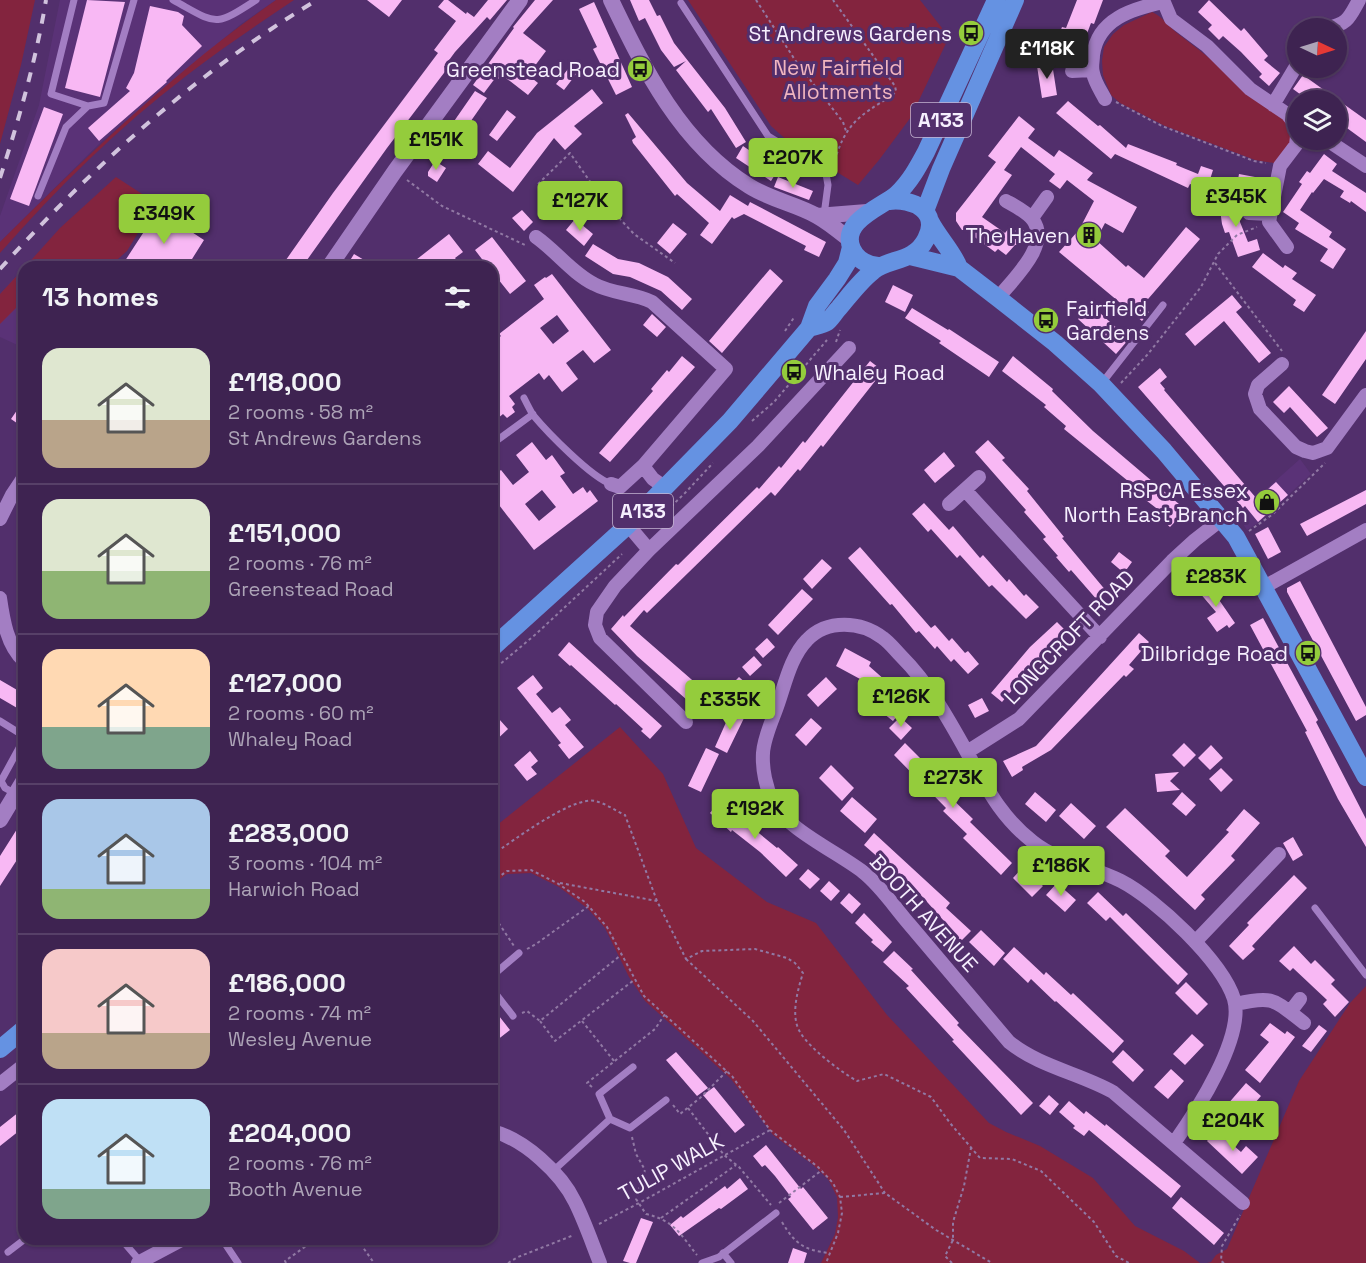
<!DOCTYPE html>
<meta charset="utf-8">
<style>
:root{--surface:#3e2351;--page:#492f5b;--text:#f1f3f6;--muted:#ada4b7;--line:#574068;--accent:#94cc3c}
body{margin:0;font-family:"Space Grotesk",sans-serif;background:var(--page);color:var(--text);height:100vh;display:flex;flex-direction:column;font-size:22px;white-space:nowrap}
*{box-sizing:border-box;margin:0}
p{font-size:20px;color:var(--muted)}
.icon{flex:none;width:33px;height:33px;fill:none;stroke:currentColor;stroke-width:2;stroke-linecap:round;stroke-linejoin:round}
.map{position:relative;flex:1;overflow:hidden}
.drawer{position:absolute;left:18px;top:261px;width:480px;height:984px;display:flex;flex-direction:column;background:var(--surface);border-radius:18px;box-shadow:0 2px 4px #0004,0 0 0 2px var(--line)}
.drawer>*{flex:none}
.needle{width:39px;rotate:94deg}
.tools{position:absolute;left:1287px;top:18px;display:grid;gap:12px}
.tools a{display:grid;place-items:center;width:60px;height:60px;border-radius:50%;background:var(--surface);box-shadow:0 2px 4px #0004,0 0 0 2px var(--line);font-size:30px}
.price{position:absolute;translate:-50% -51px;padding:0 14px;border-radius:6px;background:var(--accent);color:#111;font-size:20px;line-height:39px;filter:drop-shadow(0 2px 3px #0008)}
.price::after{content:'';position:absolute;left:50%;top:36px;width:18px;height:14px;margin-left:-9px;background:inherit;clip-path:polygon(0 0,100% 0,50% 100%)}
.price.current{background:#222;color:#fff}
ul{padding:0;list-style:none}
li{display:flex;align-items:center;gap:18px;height:150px;padding:0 24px}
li+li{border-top:2px solid var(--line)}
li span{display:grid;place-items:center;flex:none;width:168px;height:120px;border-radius:18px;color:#555}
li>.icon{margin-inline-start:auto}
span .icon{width:72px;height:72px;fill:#fffc;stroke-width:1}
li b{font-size:26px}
h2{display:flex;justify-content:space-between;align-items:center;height:72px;padding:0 24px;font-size:26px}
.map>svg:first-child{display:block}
.built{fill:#5a3277}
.green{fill:#83243e}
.building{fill:#f8b8f4;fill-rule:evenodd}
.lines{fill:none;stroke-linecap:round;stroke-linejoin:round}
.path{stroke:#9179a4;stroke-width:2;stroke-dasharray:3 3;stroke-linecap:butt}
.service{stroke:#a37ec3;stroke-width:7}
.minor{stroke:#a37ec3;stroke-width:14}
.tertiary{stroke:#a37ec3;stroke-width:16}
.primary{stroke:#6592e2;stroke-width:18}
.rail{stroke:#d1c3dd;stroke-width:4;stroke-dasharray:10 10;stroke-linecap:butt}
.labels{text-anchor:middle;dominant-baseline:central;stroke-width:6;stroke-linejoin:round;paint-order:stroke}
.shield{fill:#522f6c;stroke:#c5b5d2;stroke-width:1.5}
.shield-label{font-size:20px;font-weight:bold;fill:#f6effe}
.poi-label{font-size:21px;fill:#f6effe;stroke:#522f6c;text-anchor:end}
.park-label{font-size:21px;fill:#f1b5bf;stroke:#522f6c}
.street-label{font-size:21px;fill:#f6effe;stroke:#522f6c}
</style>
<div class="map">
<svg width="1366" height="1263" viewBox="0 0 1366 1263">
<rect width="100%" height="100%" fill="#522f6c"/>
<path class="built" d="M60 0H276L241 24 100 143 0 242V216L39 105Z
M24 268V348L0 337V294Z
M1300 459 1311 474 1258 523 1247 530 1237 515Z"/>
<path class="green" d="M0 0H35L21 65 0 144Z
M276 0H294C257 25 221 49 186 76 118 128 56 189 0 253V242C87 156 175 70 276 0Z
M688 0H920L949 37 911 117 879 160 858 185 791 144 771 126Z
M1152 12C1163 17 1167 25 1177 33 1213 60 1248 90 1283 118 1298 138 1290 144 1277 161L1274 163 1255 160 1165 126 1120 103 1111 95 1103 75 1102 61 1104 47 1113 34 1124 25Z
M116 177 156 203 127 251 110 266 25 267 60 228Z
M24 268V300L0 324V294Z
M620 727 663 774 696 848 767 902 816 923 887 1015 989 1123 1006 1132 1040 1146 1093 1178 1135 1226 1184 1251 1200 1263H821L835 1234 838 1217 837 1197 828 1179 812 1164 773 1135 731 1079 645 1001 629 977 605 928 587 908 559 887 531 873 507 874 492 885V829Z
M1366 986V1263H1207L1211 1262 1216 1255 1227 1249 1299 1081 1350 1003Z"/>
<path class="building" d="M87 0 125 2 100 97 65 88Z
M367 0H402L389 17Z
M444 0H448L466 14 467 12 474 17 488 0H507L490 20 487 17 455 52 444 67 447 69 387 148 302 267H281L333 193 438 53 434 50 456 21 438 7Z
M535 0H553L523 33 546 51 528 75 538 83 528 95 502 75 498 79 496 77 484 93 473 85 514 28 513 27Z
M630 0H649L657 16 660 15 674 43 725 108 746 142 736 148 711 109 708 112 676 70 686 61 674 67 661 50 645 18 639 21Z
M1077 0H1103L1094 24 1091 23 1077 60 1053 51 1062 27 1066 28Z
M1209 0 1241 31 1244 28 1268 56 1264 60 1280 73 1269 86 1259 77 1262 74 1241 52 1223 36 1219 40 1208 29 1212 25 1198 12Z
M594 2 632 87 616 95 593 49 597 47 579 9Z
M150 6 178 12 184 16 182 25 202 46 166 81 167 82 99 141 88 128 130 91 126 88 134 73Z
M1052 63 1057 95 1042 98 1037 66Z
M572 64 580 69 564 90 556 84Z
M1303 75 1366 120V142L1336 120V100H1308L1293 89Z
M592 89 603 103 574 126 582 134 565 150 554 138 513 192 478 164 488 151 510 168 537 133Z
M475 91 487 98 452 148 441 140Z
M1068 101 1098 126 1100 125 1126 148 1128 144 1177 163 1176 165 1198 174 1201 166 1213 170 1207 189 1190 184 1188 188 1115 154 1111 159 1056 113Z
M44 107 63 114 29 206 10 199Z
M507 110 516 117 497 141 489 135Z
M628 113 687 183 720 211 730 195 748 206 750 202 826 242 819 257 804 250 806 246 744 214 734 219 732 217 712 244 700 235 709 223 677 194 675 196 633 143 632 140 636 137 625 115Z
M1019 116 1035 129 1028 138 1054 157 1059 150 1093 173 1087 180 1137 207 1123 233 1105 223 1096 240 1126 267 1128 265 1144 278 1186 227 1200 239 1142 306 1149 312 1142 321 1059 252 1079 230 1094 201 1067 180 1060 189 1049 181 1055 174 1021 147 1004 170 1012 175 982 217 1005 233 1009 228 1013 231 1026 230V244L1015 245 1006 255 998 249 995 252 965 230H962L956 221V213L996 162 988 156Z
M743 146 778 170 771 181 736 158Z
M1324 154 1337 164 1332 171 1366 193V212L1351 201 1350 203 1340 197 1344 191 1324 179 1313 193 1312 192 1300 210 1332 232 1329 237 1346 249 1333 269 1320 261 1328 249 1295 229 1299 223 1283 212 1302 184 1299 182 1307 171 1310 173Z
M435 161 446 168 437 182 428 176V172Z
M1239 174 1255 177 1252 193 1236 190Z
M778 177 813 191 809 200 774 187Z
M1237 199 1240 222 1248 242 1257 239 1260 250 1238 257 1229 232 1225 233 1222 224 1219 202Z
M542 201 567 202 566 219 541 218Z
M158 210 204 240 187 267H121Z
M522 210 533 222 524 231 512 218Z
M575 219 593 234 584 246 566 230Z
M673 223 687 234 670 254 657 243Z
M449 234 463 252 455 258 462 267H407Z
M492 237 526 281 510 294 498 279 492 284V267H488L475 250Z
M593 244 618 259 639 263 668 277 692 299 682 310 661 291 630 277 613 274 585 256Z
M1263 253 1283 268 1285 265 1297 273 1292 279 1316 295 1304 312 1293 305 1296 300 1252 267Z
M354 254 376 267H346Z
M770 269 783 281 722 353 709 341Z
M552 274 611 350 594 363 583 350 566 363 578 379 562 392 549 375 544 380 539 373 509 396 515 404 512 407 515 412 507 418 503 414 492 423V372L500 366 492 355V343L501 336 499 334 544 299 534 285 545 277 546 278ZM557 315 569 331 553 344 540 328Z
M893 285 913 295 905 312 885 302Z
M1232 295 1242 307 1236 312 1271 353 1259 363 1224 321 1195 346 1185 334Z
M1091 305 1129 339 1116 354 1078 319Z
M912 308 948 330 949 329 999 362 989 377 939 343 941 341 905 318Z
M652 314 666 327 657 337 643 325Z
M1366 331V359L1335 404 1322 395Z
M682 356 695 367 610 462 599 453 653 391 651 389 667 370 669 372Z
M1013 356 1053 389 1052 391 1093 431 1186 510 1170 527 1156 514 1160 511 1125 484 1128 481 1064 429 1066 426 1044 407 1046 405 1002 371Z
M870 361 883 371 823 447 821 445 800 471 798 469 775 496 771 492 647 613 644 610 630 626 699 686 687 700 637 656 611 629 623 615 624 617 676 564 678 565 757 487 759 489 779 466 781 468 803 441 805 443Z
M1160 368 1167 377 1160 383 1165 389 1164 390 1257 499 1276 482 1288 495 1258 522 1245 506 1243 508 1138 387Z
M1289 386 1328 428 1317 437 1290 407 1284 413 1273 402Z
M24 400V428L11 419Z
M988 440 1005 458 1002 460 1029 489 1027 491 1064 537 1062 538 1107 592 1098 601 1071 570 1069 572 1056 557 1058 556 1043 539 1046 537 1024 512 1026 510 975 452Z
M532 442 546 460 552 455 565 473 560 476 573 494 583 487 587 493 590 490 598 501 534 550 492 496V477L501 470 513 485 529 472 516 455ZM542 490 556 507 539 521 525 504Z
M944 452 955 466 935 483 924 470Z
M1366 490V504L1307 536 1300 524Z
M924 503 949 530 953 526 980 558 983 555 1007 582 1009 579 1024 596 1026 594 1039 607 1026 619 992 585 989 587 960 555 957 558 931 529 928 532 912 514Z
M1268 527 1281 552 1268 559 1255 534Z
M860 547 931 628 935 625 949 641 952 638 965 653 968 651 979 664 968 674 954 659 951 662 937 646 935 649 919 631 916 633 892 604 890 605 848 558Z
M1119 552 1132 562 1124 573 1111 562Z
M822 559 832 568 812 589 803 579Z
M1211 581 1220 591 1215 594 1235 623 1229 628 1227 625 1217 632 1207 618 1216 612 1199 592Z
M1300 581 1366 707V715L1356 721 1287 592V588Z
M802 589 813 599 778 635 768 625Z
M1263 618 1318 720 1316 722 1366 819V847L1338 799 1305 732 1307 731 1250 625Z
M1057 622 1067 632 1037 661 1002 702 991 693 1030 647Z
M1139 633 1149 642 1129 665 1134 669 1126 677 1124 675 1051 750 1022 767 1023 770 1012 777 1003 761 1036 746Z
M767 638 775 647 763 658 755 649Z
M569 642 662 726 650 739 641 731 643 729 616 704 615 705 571 665 570 666 558 655Z
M845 648 871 662 869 666 894 688 887 696 903 709 893 721 879 710 882 707 866 693 873 686 836 666Z
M754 656 762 665 750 676 742 667Z
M533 675 543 688 536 694 552 713 560 707 571 720 565 725 584 747 569 759 558 745 561 743 517 688Z
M739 677 748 685 736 697 728 688Z
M826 677 837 689 818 707 807 695Z
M0 680 24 694V712L0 698Z
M982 698 989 711 975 718 968 705Z
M732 709 745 716 727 753 715 747Z
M900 717 912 728 901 740 889 728Z
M811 718 822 728 806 746 795 735Z
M499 719 508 729 492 744V725Z
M905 743 949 787 945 792 973 819 970 822 1012 863 1001 875 963 838 967 834 943 811 946 808 894 755Z
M1184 743 1196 755 1184 767 1172 755Z
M1211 745 1223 758 1210 770 1198 758Z
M706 748 719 754 701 792 688 786Z
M530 751 538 761 531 767 537 774 527 781 514 765Z
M831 765 854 788 842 801 819 778Z
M1221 768 1233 780 1221 792 1209 779Z
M1179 772 1170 781 1180 790 1157 792 1155 774Z
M1035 792 1056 810 1046 822 1025 804Z
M1182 792 1196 805 1186 816 1172 804Z
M852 797 877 819 865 833 840 811Z
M719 802 748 827 749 825 777 848 778 847 798 865 786 877 760 852 732 830 731 832 710 813Z
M1071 803 1096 826 1084 839 1059 816Z
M1125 808 1170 851 1165 856 1187 877 1229 832 1226 830 1244 809 1260 823 1231 856 1235 860 1201 895 1205 899 1195 910 1106 827Z
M24 818V849L0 886V856Z
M874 833 950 903 946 908 971 931 960 942 940 924 944 921 920 894 864 845Z
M1293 837 1303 855 1293 861 1283 843Z
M1023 867 1043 886 1032 897 1013 878Z
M808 869 820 879 810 889 799 879Z
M1294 875 1307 888 1252 946 1255 949 1243 960 1229 946 1249 925 1247 923Z
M829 881 840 891 831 901 820 891Z
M1057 883 1076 900 1065 912 1046 895Z
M1098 892 1123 916 1126 913 1188 974 1178 985 1110 917 1106 921 1087 903Z
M849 893 861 904 852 914 840 903Z
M864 913 892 942 883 952 871 942 873 940 855 923Z
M981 930 1005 953 994 966 969 942Z
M1294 946 1311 964 1315 960 1335 980 1331 984 1349 1002 1335 1017 1323 1004 1327 1000 1293 968 1290 971 1279 961Z
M1014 947 1044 975 1046 972 1071 995 1073 993 1124 1041 1113 1053 1056 1001 1055 1002 1031 979 1028 983 1003 959Z
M894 951 913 969 911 970 959 1023 957 1025 1033 1103 1021 1115 952 1041 954 1040 906 988 909 986 883 962Z
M1186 982 1208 1004 1197 1015 1175 993Z
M492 1007 510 1030 492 1044Z
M1270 1023 1285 1034 1287 1031 1295 1037 1260 1083 1245 1070 1269 1042 1260 1035Z
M1319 1025 1327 1031 1311 1052 1302 1046Z
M1192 1034 1204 1045 1185 1065 1173 1054Z
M1123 1050 1144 1070 1133 1082 1112 1062Z
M676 1052 708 1088 697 1096 666 1060Z
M1171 1069 1184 1081 1168 1099 1154 1087Z
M1246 1083 1261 1096 1242 1118 1227 1105Z
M714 1087 745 1125 735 1133 703 1095Z
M1049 1095 1059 1104 1050 1115 1039 1106Z
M1069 1101 1084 1114 1086 1111 1105 1126 1106 1124 1181 1186 1171 1198 1089 1130 1084 1136 1073 1128 1075 1126 1059 1112Z
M24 1108V1127L0 1146V1127Z
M1216 1130 1241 1152 1246 1146 1258 1157 1242 1174 1207 1141Z
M766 1145 801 1189 803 1187 828 1218 813 1230 788 1199 791 1197 775 1176 765 1165 762 1167 753 1156Z
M740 1178 748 1189 721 1209 719 1208 679 1236 670 1225 681 1216 683 1218 725 1186 727 1189Z
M1181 1197 1224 1233 1214 1245 1172 1208Z
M641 1218 653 1222 636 1263H630L623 1261Z
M793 1248 807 1253 804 1263H788Z"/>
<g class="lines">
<path class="path" d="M756 0 797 63 843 122 846 131
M1116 102 1162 126 1254 161 1266 163
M833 166C845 124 857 117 893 95L896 91 895 86 833 0
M407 180 442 206 525 245
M538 184 570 153 605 203 634 234 675 263
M1215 263 1282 351
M785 331 795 316
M836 342 840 330
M1121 383 1148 354 1201 287 1218 254 1237 235 1257 227
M752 421 774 402 827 340
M654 523 685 493 713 463
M1249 531 1273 514 1325 463
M492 671 536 634 622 554
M492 855C513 841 572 796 595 801 605 803 616 811 625 815L657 901 686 959 702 951 755 949 787 958 795 963 803 973C798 989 790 1016 800 1032 809 1048 841 1072 857 1081L884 1074 931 1097 950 1123 980 1158 1012 1159 1041 1171 1094 1222 1116 1256 1129 1263
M492 882 507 871 531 870 557 883 585 902 607 927 644 996 732 1076 770 1130 818 1167 833 1183 840 1197 842 1213 838 1233 826 1263
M560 883 657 901
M492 913 514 946
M527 949 536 944 589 906
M686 959 753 1021 844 1130 885 1193
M522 1013 527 1011 540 1021 621 955
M540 1021 555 1041 634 980
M582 1021 614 1061
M592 1087 587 1083 655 1029 665 1014
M1215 1102 1251 1134
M673 1105 680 1114 700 1098 727 1071
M688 1108 724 1155 739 1167 771 1205
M632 1137 636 1154 645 1170 636 1199 646 1214C675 1221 680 1234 697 1255
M840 1197 885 1193 936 1230 992 1263
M779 1203 822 1170
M661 1218 736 1165
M782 1222C795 1244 804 1250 829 1253
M599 1224 639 1203 770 1130
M357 1239 374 1263
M286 1263 285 1261 316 1239
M508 1263 518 1257 574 1235
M952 1263 945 1256 953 1240V1222L964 1186 971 1148
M1224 1263 1221 1261 1222 1246 1240 1215"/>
<path class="service" d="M74 0 51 94 88 106
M173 0C217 24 213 28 256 0
M681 3 768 136 811 162 826 174 828 185 824 215
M38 196 66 127 88 106 104 103 134 0
M1102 383 1163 305
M524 398C527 404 530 410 533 415 548 433 591 477 611 484
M492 444 533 414
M0 721 24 736
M16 794 5 788 1 781 24 739
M1315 908 1366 975
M492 976 519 953
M492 989 513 1016
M610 1119 599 1094 633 1067
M553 1171 610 1119 630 1128 666 1100
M121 1239 140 1261
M222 1239 238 1263
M8 1252 25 1239
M723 1253 731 1263
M702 1263 719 1257 776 1213"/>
<path class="minor" d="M1163 0 1171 19 1207 46 1250 89 1287 114 1295 124 1297 136 1296 145 1280 166 1269 222 1287 247
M1327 28C1348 24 1349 18 1359 0
M1072 71 1092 70
M1105 99C1101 91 1095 83 1093 73 1091 67 1093 61 1093 55 1098 19 1132 9 1163 2
M1273 105 1298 63
M1327 140 1366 166
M1249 213 1270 214
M1032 218 1047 197
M536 237C556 251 572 273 594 284 612 294 634 293 652 302L726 369 643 466 653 479 666 488
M998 298C1013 279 1051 245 1033 220 1027 212 1015 206 1006 201
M1282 364 1258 385 1255 394 1260 409 1296 447 1305 451 1313 453 1327 448 1366 395
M611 484 620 487 643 466
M965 490 1100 637
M949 504 979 477
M0 519 12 495 24 477
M628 525 649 550
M1264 587 1366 530
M0 598C3 619 7 646 24 661
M686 722 600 638 595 625 597 612 615 586 649 550 758 446 849 348
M967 752 1019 719 1172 561 1195 540 1222 519
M1195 942 1279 854
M1236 1004C1274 995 1274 1000 1304 1023
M1290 1012 1300 999
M0 1084 24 1065
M492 1131C524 1139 561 1173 575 1202 585 1222 592 1243 600 1263
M1174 1143C1196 1112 1245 1037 1234 999 1222 961 1156 899 1121 881 1092 866 1058 862 1033 842 1001 817 988 790 969 756 949 720 930 685 901 656 895 650 890 643 883 638 861 621 827 619 807 640 791 656 785 684 778 704 773 719 764 737 763 753 762 769 766 788 773 802 786 829 839 853 863 872 881 886 895 908 910 925 943 964 976 1003 1009 1042 1040 1067 1079 1073 1113 1092L1243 1203
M138 1263 183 1239"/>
<path class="tertiary" d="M611 0C644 69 681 144 749 186 771 200 796 204 817 216 828 222 840 232 850 240
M817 216 867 212
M329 267 395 171 520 0
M0 820 24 780"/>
<path class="primary" d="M925 211 941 169 1015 0
M930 221C938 237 954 253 959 268
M910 256 959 268 998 298 1055 343 1101 384 1164 451 1236 537 1366 777
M878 266C868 265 857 260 852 249 839 221 884 206 897 194 910 182 918 167 926 152L996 0
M809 328C814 326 822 325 827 322 831 319 835 312 839 308 850 295 860 281 873 271 888 258 914 263 926 239 941 211 912 198 889 201
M492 648 628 525 730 421 809 328 817 306 837 279 847 263 851 247
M0 1049 24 1029"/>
<path class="rail" d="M0 178C19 119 36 60 46 0
M0 269C94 165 197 72 317 0"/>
</g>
<defs>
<g id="bus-disc" transform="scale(1.35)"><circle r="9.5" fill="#94cc3c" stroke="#522f6c"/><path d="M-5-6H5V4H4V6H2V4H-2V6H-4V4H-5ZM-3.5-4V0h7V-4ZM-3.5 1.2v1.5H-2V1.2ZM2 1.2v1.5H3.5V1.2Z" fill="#111"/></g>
<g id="building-disc" transform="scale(1.35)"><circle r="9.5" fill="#94cc3c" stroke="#522f6c"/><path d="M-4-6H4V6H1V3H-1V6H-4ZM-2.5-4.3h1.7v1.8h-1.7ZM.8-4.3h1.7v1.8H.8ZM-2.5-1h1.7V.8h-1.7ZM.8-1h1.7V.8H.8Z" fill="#111"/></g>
<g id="shop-disc" transform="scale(1.35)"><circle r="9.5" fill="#94cc3c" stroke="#522f6c"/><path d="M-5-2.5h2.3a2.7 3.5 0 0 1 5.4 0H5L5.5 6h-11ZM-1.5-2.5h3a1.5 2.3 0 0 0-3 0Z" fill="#111"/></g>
</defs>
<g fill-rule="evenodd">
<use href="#bus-disc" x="971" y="33"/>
<use href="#bus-disc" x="640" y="69"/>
<use href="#building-disc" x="1089" y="235"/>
<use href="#bus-disc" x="1046" y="320"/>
<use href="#bus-disc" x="794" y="372"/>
<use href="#shop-disc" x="1267" y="502"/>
<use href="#bus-disc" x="1308" y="653"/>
</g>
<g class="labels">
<g class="shield">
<rect x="911" y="103" width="60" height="34" rx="4.5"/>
<rect x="613" y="494" width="60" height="34" rx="4.5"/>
</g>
<g class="shield-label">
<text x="941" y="120">A133</text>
<text x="643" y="511">A133</text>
</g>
<g class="poi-label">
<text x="952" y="33">St Andrews Gardens</text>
<text x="620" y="69">Greenstead Road</text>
<text x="1070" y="235">The Haven</text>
<text x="1066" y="308" text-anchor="start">Fairfield<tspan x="1066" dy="24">Gardens</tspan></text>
<text x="814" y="372" text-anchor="start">Whaley Road</text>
<text x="1248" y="490">RSPCA Essex<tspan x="1248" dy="24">North East Branch</tspan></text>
<text x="1288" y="653">Dilbridge Road</text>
</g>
<g class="park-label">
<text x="838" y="67">New Fairfield<tspan x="838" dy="24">Allotments</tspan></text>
</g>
<g class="street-label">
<text transform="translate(1069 637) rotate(-46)">LONGCROFT ROAD</text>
<text transform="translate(924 913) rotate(48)">BOOTH AVENUE</text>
<text transform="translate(671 1167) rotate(-29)">TULIP WALK</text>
</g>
</g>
</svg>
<div class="tools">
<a><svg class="needle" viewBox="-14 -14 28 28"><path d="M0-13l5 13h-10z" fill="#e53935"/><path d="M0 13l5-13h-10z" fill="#ada4b7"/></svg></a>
<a><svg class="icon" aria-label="layers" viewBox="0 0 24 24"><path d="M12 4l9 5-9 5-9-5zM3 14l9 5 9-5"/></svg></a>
</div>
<b class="price current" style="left:1047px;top:80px">£118K</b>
<b class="price" style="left:436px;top:171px">£151K</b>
<b class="price" style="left:793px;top:189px">£207K</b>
<b class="price" style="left:1236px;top:228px">£345K</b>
<b class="price" style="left:580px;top:232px">£127K</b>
<b class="price" style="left:164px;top:245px">£349K</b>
<b class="price" style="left:1216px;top:608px">£283K</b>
<b class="price" style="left:901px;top:728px">£126K</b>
<b class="price" style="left:730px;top:731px">£335K</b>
<b class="price" style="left:953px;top:809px">£273K</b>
<b class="price" style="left:755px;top:840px">£192K</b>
<b class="price" style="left:1061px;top:897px">£186K</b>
<b class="price" style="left:1233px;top:1152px">£204K</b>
<section class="drawer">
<h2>13 homes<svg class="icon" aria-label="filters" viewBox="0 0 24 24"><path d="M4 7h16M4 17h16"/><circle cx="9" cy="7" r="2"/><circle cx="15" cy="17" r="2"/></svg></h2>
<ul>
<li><span style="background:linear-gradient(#dfe7d0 60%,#b9a48a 0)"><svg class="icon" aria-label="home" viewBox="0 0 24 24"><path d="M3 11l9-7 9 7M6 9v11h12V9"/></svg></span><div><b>£118,000</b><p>2 rooms · 58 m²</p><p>St Andrews Gardens</p></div></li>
<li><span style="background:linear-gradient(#dfe7d0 60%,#8fb573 0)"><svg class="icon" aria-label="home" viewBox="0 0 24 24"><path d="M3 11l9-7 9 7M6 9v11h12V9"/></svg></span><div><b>£151,000</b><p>2 rooms · 76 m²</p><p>Greenstead Road</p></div></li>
<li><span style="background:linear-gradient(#ffd9b3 65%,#7fa58c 0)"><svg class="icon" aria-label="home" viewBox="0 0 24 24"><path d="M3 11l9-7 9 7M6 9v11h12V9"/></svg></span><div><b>£127,000</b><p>2 rooms · 60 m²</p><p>Whaley Road</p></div></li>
<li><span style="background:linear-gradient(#a9c7e8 75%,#8fb573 0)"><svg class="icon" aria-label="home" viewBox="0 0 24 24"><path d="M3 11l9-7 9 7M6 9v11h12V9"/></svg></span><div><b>£283,000</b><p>3 rooms · 104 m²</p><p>Harwich Road</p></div></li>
<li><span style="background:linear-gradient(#f6c9c9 70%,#b9a48a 0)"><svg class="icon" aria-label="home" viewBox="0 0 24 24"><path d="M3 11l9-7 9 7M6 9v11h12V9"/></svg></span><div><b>£186,000</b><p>2 rooms · 74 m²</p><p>Wesley Avenue</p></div></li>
<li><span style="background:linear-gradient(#bfe0f5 75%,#7fa58c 0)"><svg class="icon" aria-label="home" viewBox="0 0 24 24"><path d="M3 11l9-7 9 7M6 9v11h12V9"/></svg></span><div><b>£204,000</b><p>2 rooms · 76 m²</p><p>Booth Avenue</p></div></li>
</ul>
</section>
</div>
